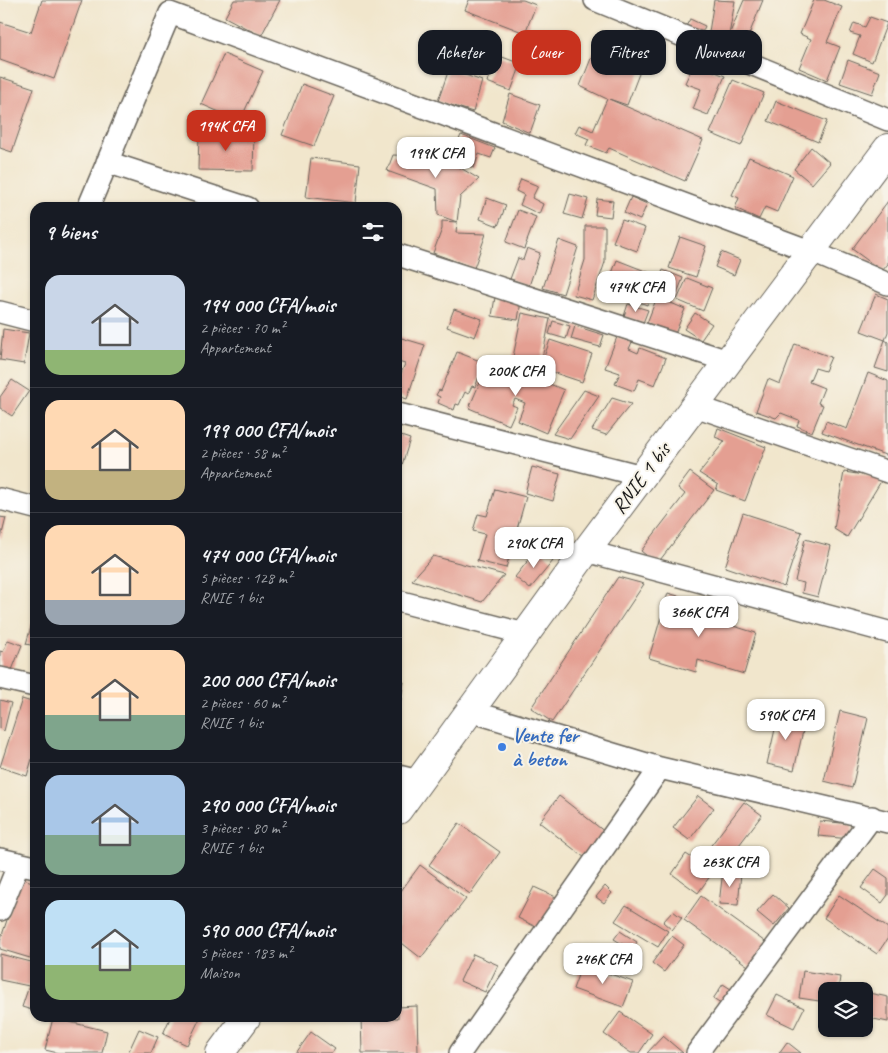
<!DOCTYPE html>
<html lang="fr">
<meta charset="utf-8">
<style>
:root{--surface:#171b24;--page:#242831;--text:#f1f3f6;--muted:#9ea1a6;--line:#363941;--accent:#c8321e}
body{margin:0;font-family:Caveat,sans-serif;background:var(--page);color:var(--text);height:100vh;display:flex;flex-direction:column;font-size:19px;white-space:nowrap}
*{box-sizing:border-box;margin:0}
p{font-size:16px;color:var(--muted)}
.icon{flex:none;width:28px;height:28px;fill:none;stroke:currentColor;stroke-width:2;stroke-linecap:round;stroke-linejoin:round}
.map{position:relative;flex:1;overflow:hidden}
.panel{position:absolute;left:30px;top:202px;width:372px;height:820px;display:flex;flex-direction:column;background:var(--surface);border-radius:15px;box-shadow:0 1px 4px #0004}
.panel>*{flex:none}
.guide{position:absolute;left:418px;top:30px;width:395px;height:45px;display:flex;gap:10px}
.tools{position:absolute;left:818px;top:982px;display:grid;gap:10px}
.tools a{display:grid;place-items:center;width:55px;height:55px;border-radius:10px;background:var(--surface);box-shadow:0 1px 4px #0004;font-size:25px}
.price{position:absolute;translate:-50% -42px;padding:0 11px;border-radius:10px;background:#fff;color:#222;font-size:16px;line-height:32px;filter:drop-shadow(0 1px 2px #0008)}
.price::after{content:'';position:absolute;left:50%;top:30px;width:15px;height:11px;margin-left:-8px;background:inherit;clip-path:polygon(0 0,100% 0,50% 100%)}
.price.current{background:var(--accent);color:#fff}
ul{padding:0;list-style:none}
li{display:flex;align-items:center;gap:15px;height:125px;padding:0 15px}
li+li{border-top:1px solid var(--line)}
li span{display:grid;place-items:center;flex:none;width:140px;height:100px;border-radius:15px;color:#555}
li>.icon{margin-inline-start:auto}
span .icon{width:60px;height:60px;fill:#fffc;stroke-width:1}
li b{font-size:21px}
h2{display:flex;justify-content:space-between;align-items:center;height:60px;padding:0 15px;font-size:21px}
.pill{padding:0 18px;border-radius:15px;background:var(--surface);box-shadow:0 1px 4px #0004;font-size:18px;line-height:45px}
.pill.current{background:var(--accent);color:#fff}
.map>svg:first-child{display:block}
.building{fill:#e49f92}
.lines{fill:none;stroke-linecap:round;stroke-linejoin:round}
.minor-casing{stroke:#67635a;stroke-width:24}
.primary-casing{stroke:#67635a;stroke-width:30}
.minor{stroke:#fff;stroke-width:21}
.primary{stroke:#fff;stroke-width:28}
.shop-dot{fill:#3f7fe0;stroke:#f7f3e8;stroke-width:2}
.labels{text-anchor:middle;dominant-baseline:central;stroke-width:4;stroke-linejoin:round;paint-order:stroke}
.street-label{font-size:21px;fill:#1c1c1c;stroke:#f7f3e8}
.shop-label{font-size:21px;font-weight:bold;fill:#366cbe;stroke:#f7f3e8;text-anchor:start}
</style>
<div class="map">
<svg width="888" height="1053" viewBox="0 0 888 1053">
<rect width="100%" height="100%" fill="#f7f3e8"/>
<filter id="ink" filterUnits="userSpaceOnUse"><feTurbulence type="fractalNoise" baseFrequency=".02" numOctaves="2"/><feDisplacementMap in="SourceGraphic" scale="10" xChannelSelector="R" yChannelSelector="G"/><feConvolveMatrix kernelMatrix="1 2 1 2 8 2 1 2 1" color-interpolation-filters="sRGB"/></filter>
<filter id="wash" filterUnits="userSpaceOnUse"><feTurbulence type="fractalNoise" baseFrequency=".0096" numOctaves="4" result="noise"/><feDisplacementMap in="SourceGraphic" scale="20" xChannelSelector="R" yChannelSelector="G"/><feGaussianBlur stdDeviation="1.12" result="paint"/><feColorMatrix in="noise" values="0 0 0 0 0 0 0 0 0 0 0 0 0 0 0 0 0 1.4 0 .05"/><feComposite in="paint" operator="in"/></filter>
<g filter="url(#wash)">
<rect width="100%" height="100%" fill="#f1e6cc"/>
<g id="blocks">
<path class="building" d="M42 0H82L54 79 0 60V22L31 32Z
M234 0H280L261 36 225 17Z
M469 0H523L536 5 525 33 465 10Z
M714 0 735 1 729 35 709 32Z
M744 0H763L746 42 729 35Z
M814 0H824L842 7 827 42 840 47 827 80 799 68 811 39 800 34Z
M870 17 887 23 872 62 853 54 860 36 850 33 854 23 865 27Z
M690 19 705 26 701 35 685 28Z
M462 30 496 44 487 65 466 56 469 49 456 44Z
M602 31 628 41 622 57 642 66 627 105 609 99 703 140 685 181 609 148 606 153 586 145 589 139 575 133 579 125 593 131 607 99 580 86Z
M224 54 263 71 240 121 201 104Z
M497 55 521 64 511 91 487 82Z
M848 60 880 72 872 94 840 83Z
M694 63 725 76 708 115 693 109 701 89 685 83Z
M449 69 482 81 473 112 438 101Z
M0 77 34 88 12 152 0 148Z
M733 80 764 93 741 146 710 133Z
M302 84 334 96 314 146 282 135Z
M510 94 540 105 530 133 502 121Z
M776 101 827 121 818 142 768 121Z
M199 133 254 134 253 171 198 170Z
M461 135 495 148 491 158 479 154 474 168 451 159Z
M811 147 830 163 812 184 794 169Z
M429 149 479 179 460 197 457 222 438 215 437 189 387 171 393 155 415 156Z
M749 157 793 176 777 212 765 207 759 219 735 208 739 198 732 195Z
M311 158 360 164 356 203 306 197Z
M521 179 538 186 532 198 543 204 539 214 520 205 524 195 516 191Z
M570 194 588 199 582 219 564 214Z
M631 197 647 204 640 220 624 213Z
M487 198 506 205 498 226 480 219Z
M597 199 613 201 611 217 595 215Z
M888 201V264L882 271 852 249Z
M518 210 536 217 524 249 506 242Z
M622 220 645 228 637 251 613 242Z
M442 221 457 222 456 233 486 234 474 268 433 253 442 229Z
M585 226H605V262L592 300 574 295 585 260Z
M680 237 706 246 696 277 669 268Z
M559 240 578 247 563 294 543 288Z
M527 248 540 253 529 286 510 279 518 258 523 260Z
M721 252 740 260 734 275 715 267Z
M617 260 658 276 647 305 606 289Z
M663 270 683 278 675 299 655 291Z
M687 278 712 288 703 311 677 300Z
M876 294 888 299V332L885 340 861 331Z
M495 297 521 301 518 320 492 316Z
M657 297 685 309 675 334 647 323Z
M628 304 648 310 643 323 624 316Z
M454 309 482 319 475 337 447 327Z
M522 313 550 319 541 363 513 357Z
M695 313 712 324 701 340 684 329Z
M553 321 570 326 566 339 549 334Z
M575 326 604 335 600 347 571 339Z
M3 329 29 333 24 364 0 360Z
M398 337 425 345 407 399 398 396V380L405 364 398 362Z
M617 337 632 342 629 349 638 353 640 348 666 358 655 385 639 379 634 391 615 384 620 373 605 368Z
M550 340 592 354 582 382 540 368Z
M885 340 888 342V372L875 368Z
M795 344 831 357 825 371 815 368 809 382 824 388 818 403 823 405 812 432 797 426 799 420 781 413 776 418 756 411 768 379 780 384Z
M457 352 485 363 475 387 472 386 468 394 465 392 459 405 456 404 454 410 438 403 440 397 436 395 439 390 441 391Z
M490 359 564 390 546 433 518 421 525 403 515 399 512 405 517 407 509 425 469 408Z
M868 373 888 381V456L822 432 826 421 847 429Z
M12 380 29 391 12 416 0 408V397Z
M584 390 599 396 570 439 553 434Z
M612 398 631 404 606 435 592 430Z
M718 428 766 447 745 501 716 490 718 485 699 473 725 441 715 437Z
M398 435 410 439 398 478Z
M532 467 560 474 553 501 525 493Z
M690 472 714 490 657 564 641 551 685 494 678 488Z
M844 472 883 478 847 537 834 529Z
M495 489 526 497 506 568 477 561 485 534 473 531 478 514 487 516Z
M743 513 802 532 784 587 725 567Z
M0 517 6 518 1 538H0Z
M805 539 831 546 818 597 802 593 804 583 795 581Z
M538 548 553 561 530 589 515 577Z
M433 556 504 575 482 602 412 580Z
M618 577 644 584 552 722 531 708Z
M668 593 715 607 711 619 756 633 744 674 698 660 696 672 649 658Z
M35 613V646L26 644Z
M8 640 22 645 10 675 0 672V651L3 652Z
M398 681 404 682 400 704H398Z
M22 699 35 703V749L27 776 0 767Z
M0 700 11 703 4 731 0 729Z
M840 711 868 718 852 788 824 781Z
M779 712 806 718 794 770 767 764Z
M559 796 605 832 585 858 539 822Z
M698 796 714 808 689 840 673 828Z
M744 802 762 815 720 870 702 857Z
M820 821 852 824 851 839 818 836Z
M459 823 500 852 470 894 429 865Z
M686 854 713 872 698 893 672 874Z
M420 865 466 899 421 958 398 940V895Z
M875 869 888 878V895L882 903 861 888Z
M723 870 741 873 738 905 719 904Z
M21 878 35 883V942L30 958 0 949V941Z
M605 886 612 893 604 903 596 897Z
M534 887 556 897 540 929 518 918Z
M773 894 789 908 774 926 757 912Z
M839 895 888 928V938L877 954 824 918Z
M701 896 768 944 751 968 684 920Z
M626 905 668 931 658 947 615 921Z
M673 911 682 918 672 930 663 922Z
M620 931 637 942 632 950 614 939Z
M672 936 684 945 664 972 652 963Z
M0 954 35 963V1011L22 1007 29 986 0 980Z
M473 954 498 965 485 992 460 981Z
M582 964 633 982 623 1007 573 989Z
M803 971 840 977 838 991H826V1002L799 998Z
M723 984 734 991 724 1006 713 999Z
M864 992 888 997V1022L864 1017Z
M777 995 804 1008 794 1028 767 1015Z
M417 1006 418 1053H362L361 1018H398V1007Z
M620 1012 652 1034 639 1053H631L604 1034Z
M53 1018 107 1031 102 1053H58L45 1050Z
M170 1018H200L187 1045 163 1034Z
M139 1029 158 1037 151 1053H128Z
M311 1032 335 1049 332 1053H296Z
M663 1036 683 1053H647Z
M787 1042 801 1053H779Z"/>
</g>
</g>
<g filter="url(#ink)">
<use href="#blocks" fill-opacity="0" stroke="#67635a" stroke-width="1"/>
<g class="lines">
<g class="minor-casing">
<path id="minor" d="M595 0 888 120
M107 162 248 208
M88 208 170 13 810 251 888 284
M398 255 728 361
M0 312 35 321
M695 406 888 472
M398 414 642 476
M0 499 35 508
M586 551 888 632
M398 601 525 634
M0 678 35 686
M470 711 660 768 888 822
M398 776 419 781
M0 859 35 867
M0 910 19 863
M460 1053 660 768
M697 1053 872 817"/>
</g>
<g class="primary-casing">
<path id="primary" d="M398 810 586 551 888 148
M220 1053 246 1018"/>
</g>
<use href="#minor" class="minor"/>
<use href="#primary" class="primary"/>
</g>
</g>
<circle class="shop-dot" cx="502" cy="747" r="5"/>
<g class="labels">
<g class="street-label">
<text transform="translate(641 478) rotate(-53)">RNIE 1 bis</text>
</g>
<g class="shop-label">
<text x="512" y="735">Vente fer<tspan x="512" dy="24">à beton</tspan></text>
</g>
</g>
</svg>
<div class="tools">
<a><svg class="icon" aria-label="layers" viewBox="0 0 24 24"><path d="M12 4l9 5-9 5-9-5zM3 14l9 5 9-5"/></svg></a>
</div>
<b class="price current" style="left:226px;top:152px">194K CFA</b>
<b class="price" style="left:436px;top:179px">199K CFA</b>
<b class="price" style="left:636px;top:313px">474K CFA</b>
<b class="price" style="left:516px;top:397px">200K CFA</b>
<b class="price" style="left:534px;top:569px">290K CFA</b>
<b class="price" style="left:699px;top:638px">366K CFA</b>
<b class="price" style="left:786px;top:741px">590K CFA</b>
<b class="price" style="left:730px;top:888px">263K CFA</b>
<b class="price" style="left:603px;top:985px">246K CFA</b>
<div class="guide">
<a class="pill">Acheter</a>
<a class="pill current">Louer</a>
<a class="pill">Filtres</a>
<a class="pill">Nouveau</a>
</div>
<section class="panel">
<h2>9 biens<svg class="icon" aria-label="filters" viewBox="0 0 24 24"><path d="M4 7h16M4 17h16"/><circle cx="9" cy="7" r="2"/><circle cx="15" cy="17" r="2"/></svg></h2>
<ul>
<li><span style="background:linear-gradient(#c9d6e8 75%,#8fb573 0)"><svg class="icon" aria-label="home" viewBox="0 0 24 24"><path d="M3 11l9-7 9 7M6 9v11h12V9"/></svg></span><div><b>194 000 CFA/mois</b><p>2 pièces · 70 m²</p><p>Appartement</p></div></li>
<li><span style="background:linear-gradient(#ffd9b3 70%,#c2b280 0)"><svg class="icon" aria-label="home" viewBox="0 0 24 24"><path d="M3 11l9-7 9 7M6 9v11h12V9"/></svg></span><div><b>199 000 CFA/mois</b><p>2 pièces · 58 m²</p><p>Appartement</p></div></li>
<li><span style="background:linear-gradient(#ffd9b3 75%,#9aa5b1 0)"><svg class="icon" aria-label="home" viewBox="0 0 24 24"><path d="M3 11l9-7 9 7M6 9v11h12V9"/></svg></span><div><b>474 000 CFA/mois</b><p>5 pièces · 128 m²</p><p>RNIE 1 bis</p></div></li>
<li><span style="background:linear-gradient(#ffd9b3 65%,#7fa58c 0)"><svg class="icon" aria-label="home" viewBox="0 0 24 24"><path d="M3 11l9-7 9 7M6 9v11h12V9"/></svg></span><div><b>200 000 CFA/mois</b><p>2 pièces · 60 m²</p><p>RNIE 1 bis</p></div></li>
<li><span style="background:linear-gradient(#a9c7e8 60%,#7fa58c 0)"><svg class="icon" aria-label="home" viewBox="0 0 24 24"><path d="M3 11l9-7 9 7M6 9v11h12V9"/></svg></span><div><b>290 000 CFA/mois</b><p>3 pièces · 80 m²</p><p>RNIE 1 bis</p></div></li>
<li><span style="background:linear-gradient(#bfe0f5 65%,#8fb573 0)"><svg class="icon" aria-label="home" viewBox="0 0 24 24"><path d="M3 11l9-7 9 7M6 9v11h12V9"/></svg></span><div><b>590 000 CFA/mois</b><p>5 pièces · 183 m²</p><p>Maison</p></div></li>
</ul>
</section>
</div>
